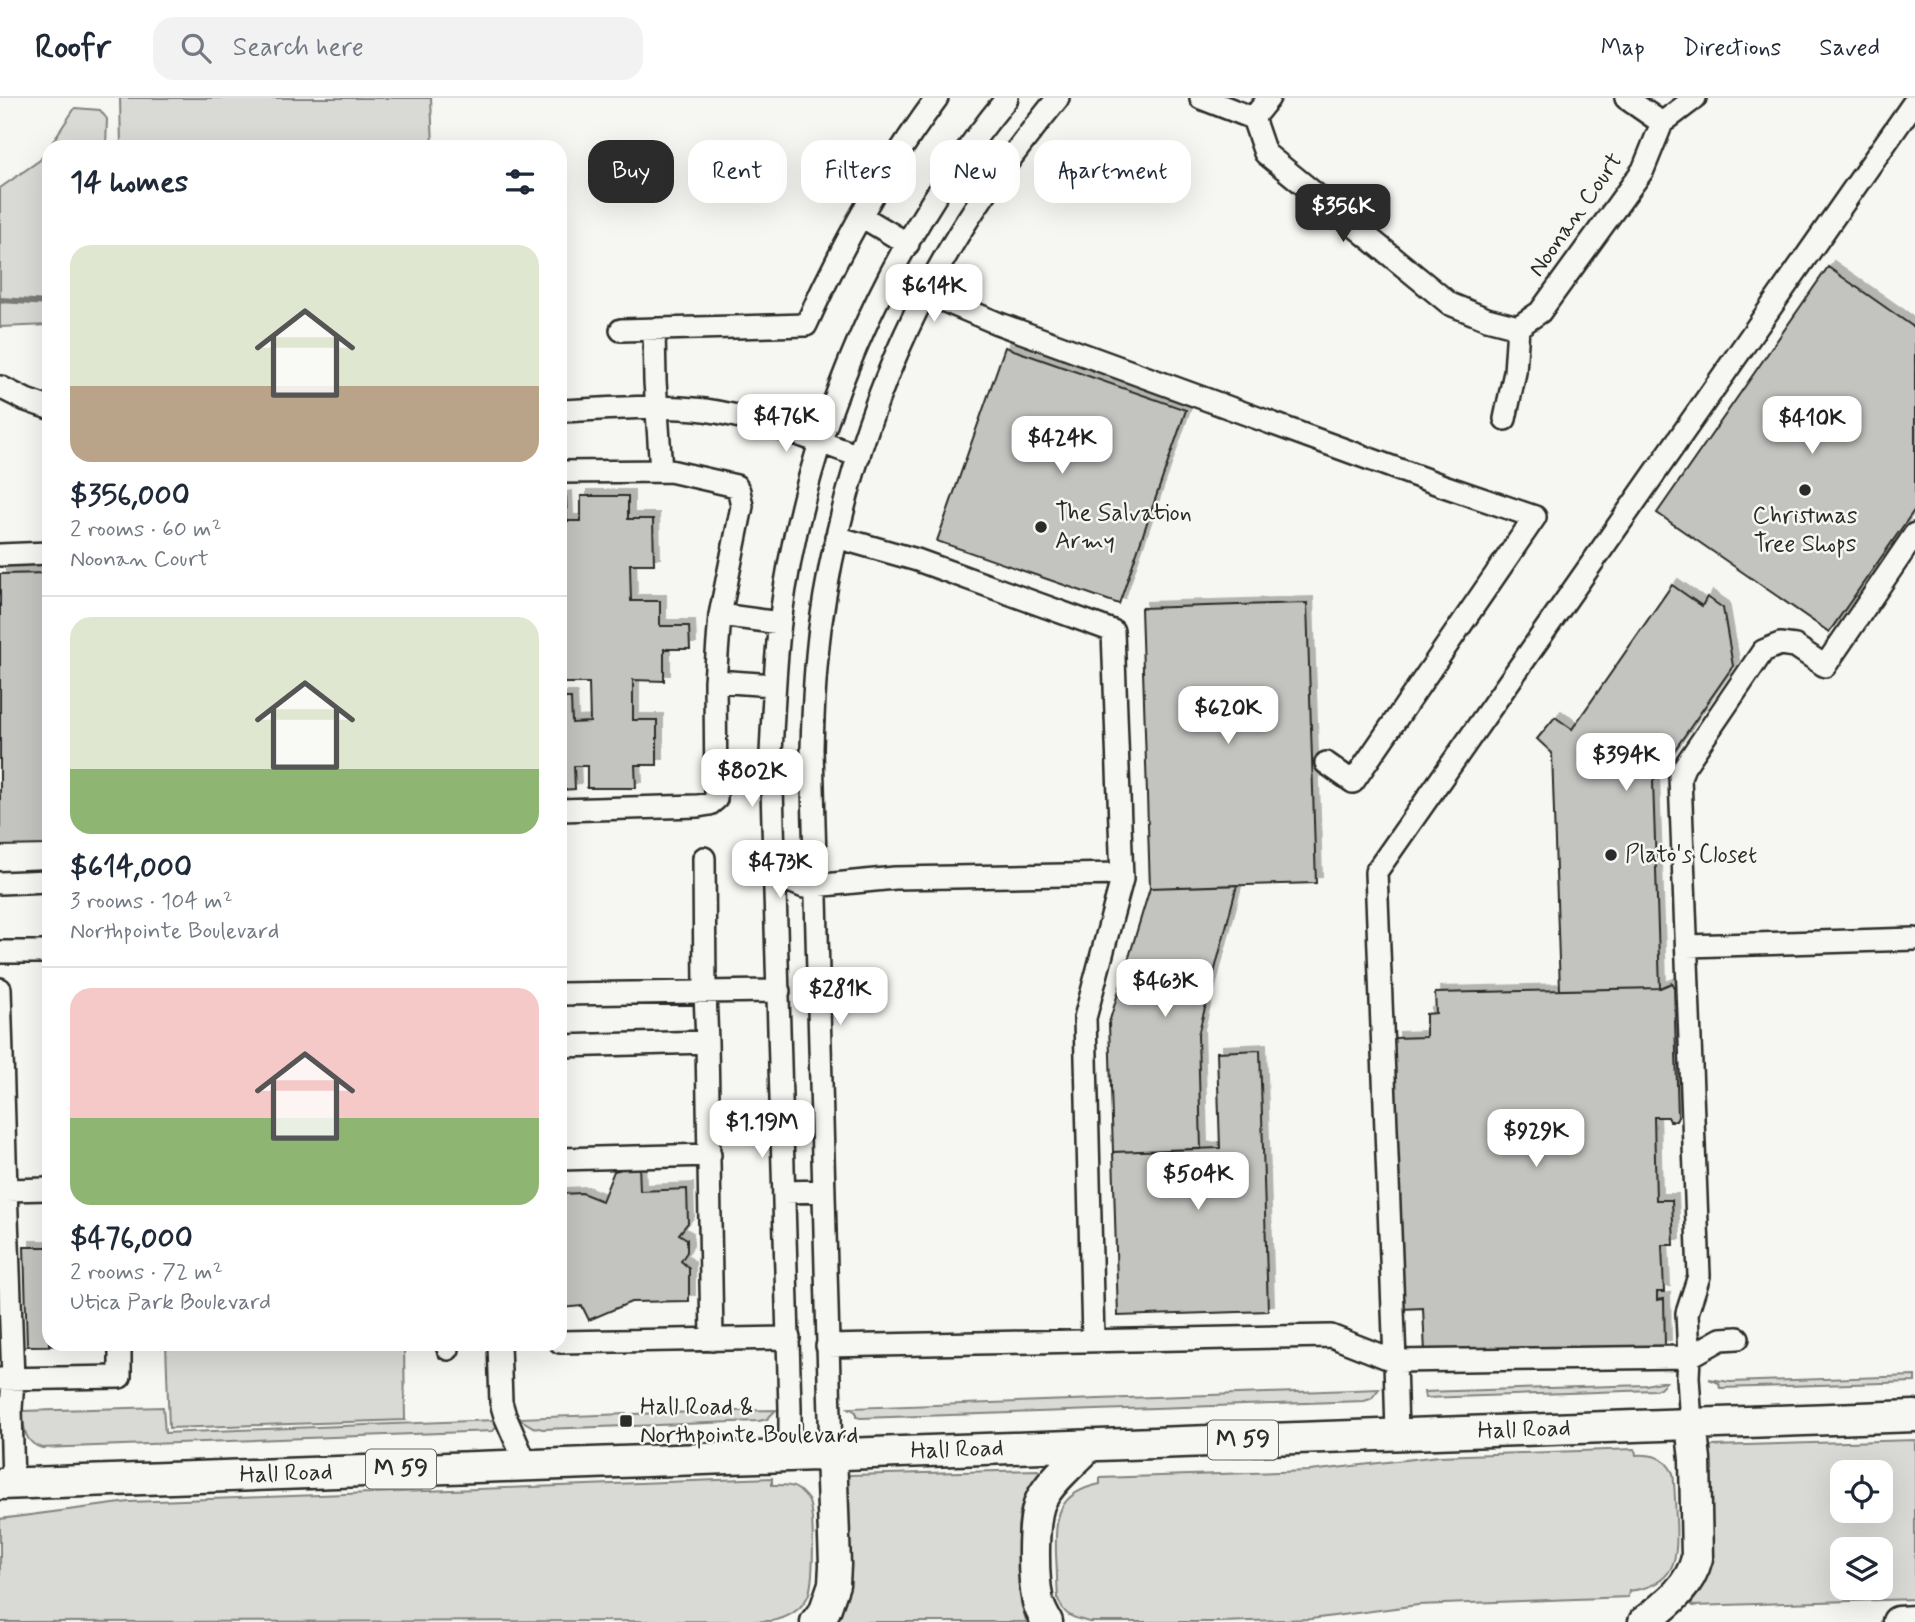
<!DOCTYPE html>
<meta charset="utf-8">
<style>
:root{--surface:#fff;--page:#f2f2f3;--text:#1f2937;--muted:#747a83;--line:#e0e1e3;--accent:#2b2b2b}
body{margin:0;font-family:Mynerve,sans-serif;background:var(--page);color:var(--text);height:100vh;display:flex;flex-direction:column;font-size:26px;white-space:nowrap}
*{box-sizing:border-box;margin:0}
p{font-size:23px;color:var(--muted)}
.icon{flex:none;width:38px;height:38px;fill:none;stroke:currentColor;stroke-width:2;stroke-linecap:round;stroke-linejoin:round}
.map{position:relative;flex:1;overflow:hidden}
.details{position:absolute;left:42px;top:42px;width:525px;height:1211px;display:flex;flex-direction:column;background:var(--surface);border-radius:21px;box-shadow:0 7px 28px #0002}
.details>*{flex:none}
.banner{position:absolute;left:588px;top:42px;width:665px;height:63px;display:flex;gap:14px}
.tools{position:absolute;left:1830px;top:1362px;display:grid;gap:14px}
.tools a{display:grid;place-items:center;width:63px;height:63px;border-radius:14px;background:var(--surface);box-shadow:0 7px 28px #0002;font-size:35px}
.price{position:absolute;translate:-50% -60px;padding:0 16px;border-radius:14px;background:#fff;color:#222;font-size:23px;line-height:46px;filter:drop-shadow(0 2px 4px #0008)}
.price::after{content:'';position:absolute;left:50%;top:42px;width:21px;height:16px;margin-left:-10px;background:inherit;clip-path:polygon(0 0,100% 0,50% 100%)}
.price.current{background:var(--accent);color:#fff}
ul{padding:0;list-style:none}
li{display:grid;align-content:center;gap:14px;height:371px;padding:0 28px}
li+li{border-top:2px solid var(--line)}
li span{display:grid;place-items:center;height:217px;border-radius:21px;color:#555}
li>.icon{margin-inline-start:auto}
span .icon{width:126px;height:126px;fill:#fffc;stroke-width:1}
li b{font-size:30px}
h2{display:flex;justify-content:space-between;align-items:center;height:84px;padding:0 28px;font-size:30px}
.tag{padding:0 24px;border-radius:21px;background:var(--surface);box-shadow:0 7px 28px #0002;font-size:24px;line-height:63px}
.tag.current{background:var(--accent);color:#fff}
header{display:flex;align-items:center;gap:42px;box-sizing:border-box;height:98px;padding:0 35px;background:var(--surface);border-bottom:2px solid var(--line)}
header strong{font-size:33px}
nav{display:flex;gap:38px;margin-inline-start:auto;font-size:24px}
.search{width:490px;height:63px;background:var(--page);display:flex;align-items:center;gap:18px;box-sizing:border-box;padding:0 24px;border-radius:21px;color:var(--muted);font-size:26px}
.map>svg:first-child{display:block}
.green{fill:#d9d9d5;stroke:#828280;stroke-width:2;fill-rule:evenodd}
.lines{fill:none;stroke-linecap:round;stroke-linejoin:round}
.stream{stroke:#7a7a78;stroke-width:6}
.building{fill:#c3c3c0;stroke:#2b2b2b;stroke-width:2;filter:url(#shadow)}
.minor-casing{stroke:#2b2b2b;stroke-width:26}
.highway-casing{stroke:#2b2b2b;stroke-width:35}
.minor{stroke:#f6f6f2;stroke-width:21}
.highway{stroke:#f6f6f2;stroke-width:30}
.poi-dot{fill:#2b2b2b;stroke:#f6f6f2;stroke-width:2.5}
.labels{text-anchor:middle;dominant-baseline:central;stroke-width:5;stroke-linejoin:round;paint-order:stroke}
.shield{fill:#f6f6f2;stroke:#686867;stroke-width:2}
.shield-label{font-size:23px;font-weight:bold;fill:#2b2b2b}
.street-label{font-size:24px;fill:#2b2b2b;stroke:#f6f6f2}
.poi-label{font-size:24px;fill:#2b2b2b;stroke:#f6f6f2;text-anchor:start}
</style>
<header>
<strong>Roofr</strong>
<div class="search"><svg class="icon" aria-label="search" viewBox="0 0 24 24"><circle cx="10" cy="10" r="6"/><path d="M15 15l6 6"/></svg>Search here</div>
<nav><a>Map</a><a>Directions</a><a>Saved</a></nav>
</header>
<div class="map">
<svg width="1915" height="1524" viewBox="0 0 1915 1524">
<defs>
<filter id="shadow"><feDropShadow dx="6" dy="-6" stdDeviation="0" flood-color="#0004"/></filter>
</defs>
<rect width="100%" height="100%" fill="#f6f6f2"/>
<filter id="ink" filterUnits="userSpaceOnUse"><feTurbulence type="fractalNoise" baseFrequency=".0143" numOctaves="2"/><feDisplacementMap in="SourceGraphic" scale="14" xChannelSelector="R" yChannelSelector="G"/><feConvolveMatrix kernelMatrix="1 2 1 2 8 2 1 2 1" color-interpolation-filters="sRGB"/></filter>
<g filter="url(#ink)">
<path class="green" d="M120 0H431L433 49H121Z
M75 10 100 12 107 21 106 49H49Z
M49 49V227L0 229V90L40 62Z
M166 1246H404L405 1322 169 1330Z
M1915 1278V1284L1720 1290 1719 1285 1709 1281 1730 1284Z
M1660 1284H1666L1660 1290 1655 1292 1425 1300 1424 1294 1646 1287Z
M1379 1291 1371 1301 1364 1303 861 1320 856 1319V1314L849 1310Z
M163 1309 165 1335 495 1322 497 1328 493 1333 42 1350C24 1345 24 1330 22 1313Z
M776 1312 767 1321 759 1323 633 1328 632 1316Z
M626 1316V1328L543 1331 533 1329 518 1320Z
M1915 1342V1501L1693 1508 1691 1506 1703 1488 1713 1461 1710 1350 1712 1348ZM1843 1374H1881V1412H1843ZM1843 1451H1881V1489H1843Z
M1635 1351 1636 1357C1652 1356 1665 1359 1673 1375 1675 1390 1675 1405 1676 1420 1678 1461 1677 1487 1629 1493L1628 1499 1418 1507 1311 1521 1221 1524H1089C1073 1519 1065 1520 1058 1501 1057 1486 1057 1471 1056 1457 1055 1418 1057 1395 1100 1386V1380L1310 1373 1439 1358Z
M1038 1372 1040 1375C1031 1387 1023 1399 1020 1414 1016 1435 1018 1506 1027 1524H835C845 1510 848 1498 850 1481L847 1379 850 1377Z
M772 1380V1387C783 1387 794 1386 802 1395 804 1397 808 1401 809 1404 814 1418 815 1487 807 1500 799 1514 787 1520 772 1523L0 1524V1421L129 1404Z"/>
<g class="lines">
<path class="stream" d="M0 202 49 205"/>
</g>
<path class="building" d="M1828 169 1915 230V411L1829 534 1657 415Z
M1005 249 1186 312 1119 506 937 443Z
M581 398H628V421H653L654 466H630L631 503H660V528H689L690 551H664V583L633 582V622H657V667H635L636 690H587V668H574L575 691 560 692V600H571L572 625 590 624 589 585H560V400L566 399 567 423H581Z
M49 475V747L0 748V476Z
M1672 487 1702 508 1707 499 1723 510 1733 568 1653 683 1660 890 1560 892 1552 655 1537 641 1555 619 1572 631Z
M1307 505 1316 785 1150 790 1141 510Z
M1237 787 1198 937 1201 1051 1113 1054 1109 925 1150 790Z
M1672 885 1674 889 1678 1019 1676 1023H1670L1668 1019H1654L1656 1102H1672L1674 1147H1662L1664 1194H1657V1202L1664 1201 1665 1248 1425 1255 1423 1210 1402 1211 1394 940 1426 939V916L1436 915 1435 895 1660 890Z
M1260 952 1268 1213 1118 1218 1113 1054 1220 1050 1217 954Z
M618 1066H639L640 1093 687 1091 688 1125 679 1136 687 1141V1154L681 1163 689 1170V1203L631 1204 589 1222 582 1208 561 1210 560 1208V1096L582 1095 602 1103 614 1073 619 1072Z
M24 1149H49V1246L99 1247 27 1248Z"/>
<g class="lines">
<g class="minor-casing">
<path id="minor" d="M1201 0 1253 20 1265 55 1450 206 1487 221 1518 229
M1626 0 1662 25
M1253 20 1269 0
M861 118 908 146
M891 177 926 195 997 225 1441 387 1535 419 1353 684 1326 665
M621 232 806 227C842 147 885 70 937 0
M654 232 655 283 661 373
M0 289 26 302 49 310
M560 313C608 311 657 306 705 312 755 319 811 341 859 358
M1505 321 1515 274 1518 229 1540 214 1643 72 1662 25 1695 0
M560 374 670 373 736 388 739 393 742 408 720 517 715 583 716 701 710 706 698 708 560 712
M836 439 917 462 1113 533 1122 781 1085 920 1093 1242
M0 457 49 455
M720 517 780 525
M715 583 774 587
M704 760 705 895 707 944
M775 765 780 776 787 782 804 789 895 780 1122 776
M0 785 49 783
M1687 848 1915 841
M0 854H49
M0 891 6 1092H0
M560 896 779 893
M560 948 707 944 712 1242
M560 1061 710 1057
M784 1094 824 1093
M560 1244 789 1240
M447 1246 448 1251
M499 1246 501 1304 505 1318 526 1366
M827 1248 1331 1238 1395 1263 1689 1259 1721 1241 1738 1240
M0 1281 120 1279V1246
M1691 1326 1688 1279 1689 1259 1687 1215 1699 1178 1680 679 1684 669 1763 553 1780 546 1795 548 1825 568 1915 436
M1397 1336 1395 1263 1376 774 1915 3
M831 1356 812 651C813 611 815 570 820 530 839 392 886 255 958 137 988 88 1022 44 1058 0
M790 1358V1310L771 656C773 612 775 568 780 524 805 334 885 148 1007 0
M13 1386 11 1311 13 1281 6 1092 49 1091"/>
</g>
<g class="highway-casing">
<path id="highway" d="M0 1386 1915 1318
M816 1524 825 1512 834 1486 835 1467 831 1356
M1047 1524C1043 1517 1040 1511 1038 1504 1033 1482 1031 1419 1042 1400 1053 1380 1074 1364 1090 1347
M1644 1524C1667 1506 1690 1489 1697 1460L1695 1361 1691 1326
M1898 1524 1915 1523"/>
</g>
<use href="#minor" class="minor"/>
<use href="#highway" class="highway"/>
</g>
</g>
<g class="poi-dot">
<circle cx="1805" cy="392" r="7"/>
<circle cx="1041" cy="429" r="7"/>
<circle cx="1611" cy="757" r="7"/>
<rect x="619" y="1316" width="14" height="14" rx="3.5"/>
</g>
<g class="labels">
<g class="shield">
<rect x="1208" y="1322.5" width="70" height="39" rx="5"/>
<rect x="366" y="1351.5" width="70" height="39" rx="5"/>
</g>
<g class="shield-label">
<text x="1243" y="1342">M 59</text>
<text x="401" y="1371">M 59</text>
</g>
<g class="street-label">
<text transform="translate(1576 117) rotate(-55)">Noonan Court</text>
<text transform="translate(1524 1332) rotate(-2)">Hall Road</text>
<text transform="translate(957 1352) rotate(-2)">Hall Road</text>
<text transform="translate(286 1376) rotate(-2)">Hall Road</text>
</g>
<g class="poi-label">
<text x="1055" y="415">The Salvation<tspan x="1055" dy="28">Army</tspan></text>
<text x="1805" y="418" text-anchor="middle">Christmas<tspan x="1805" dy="28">Tree Shops</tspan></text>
<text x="1625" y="757">Plato's Closet</text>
<text x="640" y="1309">Hall Road &amp;<tspan x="640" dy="28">Northpointe Boulevard</tspan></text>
</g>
</g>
</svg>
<div class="tools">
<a><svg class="icon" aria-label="locate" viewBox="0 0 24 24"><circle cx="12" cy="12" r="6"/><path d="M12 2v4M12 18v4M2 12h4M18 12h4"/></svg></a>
<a><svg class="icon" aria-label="layers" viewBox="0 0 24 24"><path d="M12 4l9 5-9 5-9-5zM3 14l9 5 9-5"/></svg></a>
</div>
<b class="price current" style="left:1343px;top:146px">$356K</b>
<b class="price" style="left:934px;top:226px">$614K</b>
<b class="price" style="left:786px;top:356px">$476K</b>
<b class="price" style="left:1812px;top:358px">$410K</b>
<b class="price" style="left:1062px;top:378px">$424K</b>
<b class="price" style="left:1228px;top:648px">$620K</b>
<b class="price" style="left:1626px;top:695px">$394K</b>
<b class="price" style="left:752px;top:711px">$802K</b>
<b class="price" style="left:780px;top:802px">$473K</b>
<b class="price" style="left:1165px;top:921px">$463K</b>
<b class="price" style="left:840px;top:929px">$281K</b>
<b class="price" style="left:762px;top:1062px">$1.19M</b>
<b class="price" style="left:1536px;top:1071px">$929K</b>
<b class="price" style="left:1198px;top:1114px">$504K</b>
<div class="banner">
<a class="tag current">Buy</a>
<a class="tag">Rent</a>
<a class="tag">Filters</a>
<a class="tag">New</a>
<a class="tag">Apartment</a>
</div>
<section class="details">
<h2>14 homes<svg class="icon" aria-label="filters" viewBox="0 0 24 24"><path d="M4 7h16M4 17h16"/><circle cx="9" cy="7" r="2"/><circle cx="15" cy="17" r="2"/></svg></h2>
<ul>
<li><span style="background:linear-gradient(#dfe7d0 65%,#b9a48a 0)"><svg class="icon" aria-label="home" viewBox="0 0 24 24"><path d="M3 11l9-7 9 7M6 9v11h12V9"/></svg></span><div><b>$356,000</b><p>2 rooms · 60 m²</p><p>Noonan Court</p></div></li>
<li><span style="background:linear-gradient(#dfe7d0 70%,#8fb573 0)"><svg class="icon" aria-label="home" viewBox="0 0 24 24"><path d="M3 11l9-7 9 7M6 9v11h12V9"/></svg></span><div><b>$614,000</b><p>3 rooms · 104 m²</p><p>Northpointe Boulevard</p></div></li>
<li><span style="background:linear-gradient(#f6c9c9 60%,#8fb573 0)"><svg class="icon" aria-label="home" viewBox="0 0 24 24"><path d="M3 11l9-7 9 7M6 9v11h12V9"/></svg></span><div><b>$476,000</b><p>2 rooms · 72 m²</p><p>Utica Park Boulevard</p></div></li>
</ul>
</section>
</div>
